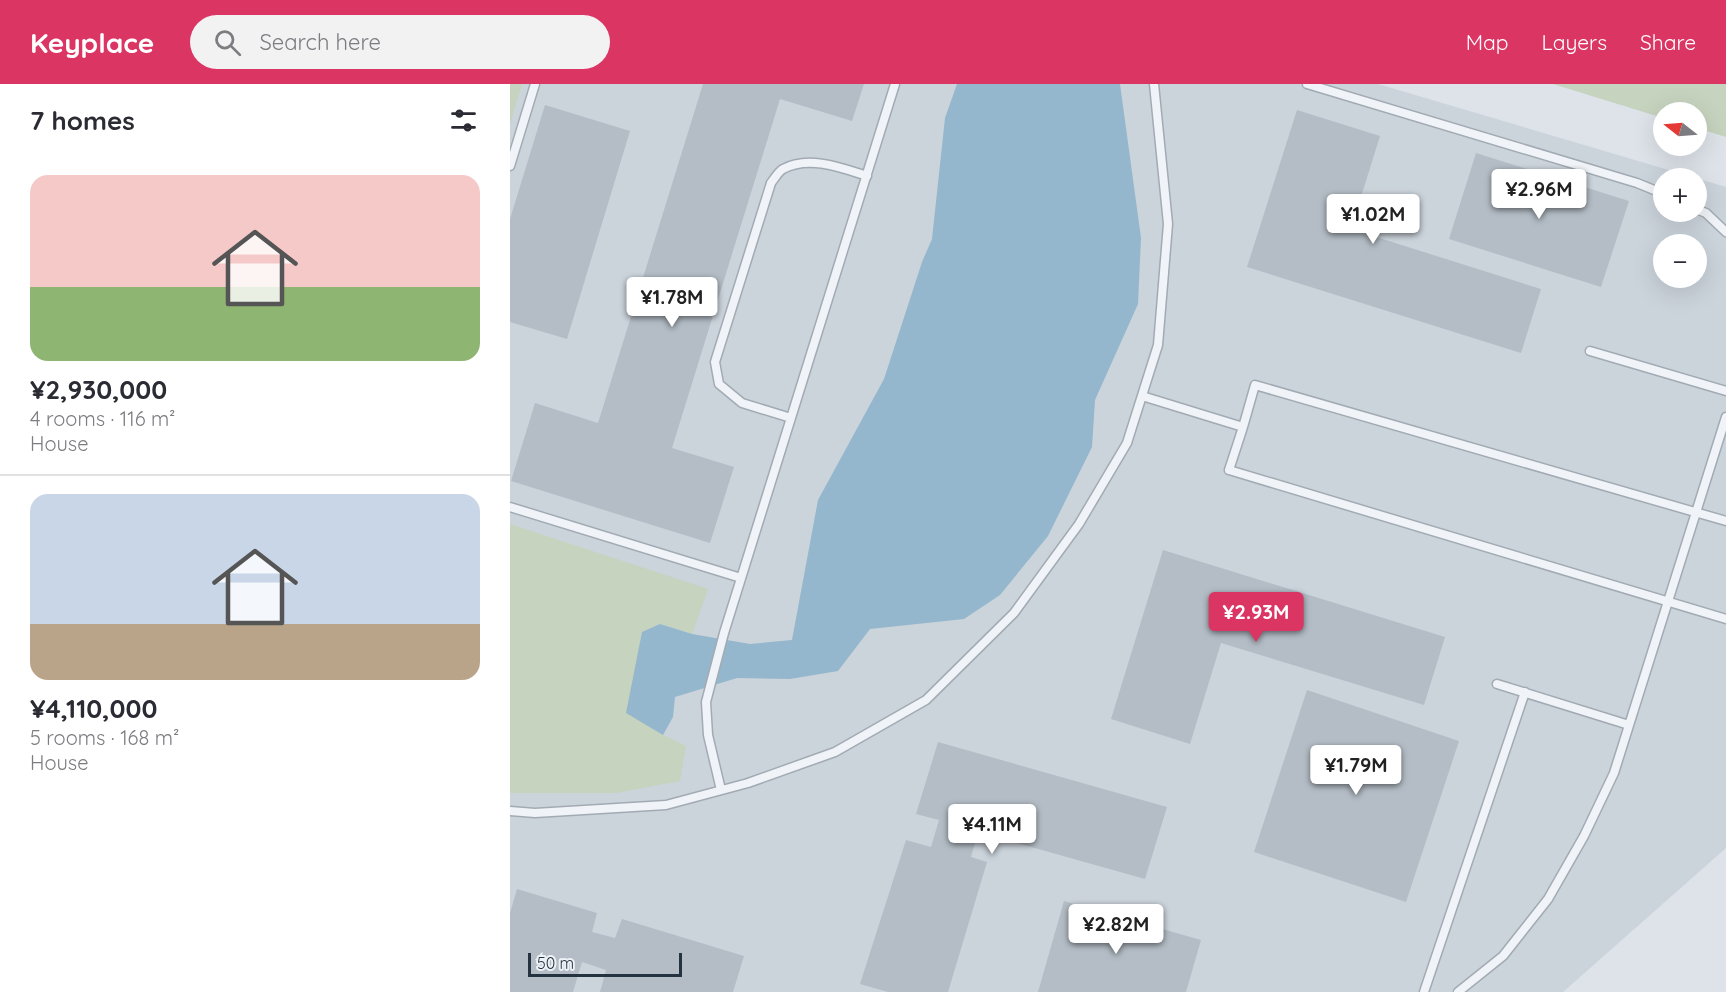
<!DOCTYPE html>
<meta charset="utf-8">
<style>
:root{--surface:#fff;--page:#f2f2f3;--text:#2b2b33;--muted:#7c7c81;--line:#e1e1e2;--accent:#db3563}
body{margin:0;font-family:Quicksand,sans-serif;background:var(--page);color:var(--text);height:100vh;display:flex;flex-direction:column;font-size:22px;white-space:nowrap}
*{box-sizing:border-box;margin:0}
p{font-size:20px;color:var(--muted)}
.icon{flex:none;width:33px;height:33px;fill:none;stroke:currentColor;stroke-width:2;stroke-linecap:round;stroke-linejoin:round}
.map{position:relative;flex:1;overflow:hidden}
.drawer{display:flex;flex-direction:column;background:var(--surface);width:510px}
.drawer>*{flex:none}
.needle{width:39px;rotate:287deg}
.controls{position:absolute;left:1143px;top:18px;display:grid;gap:12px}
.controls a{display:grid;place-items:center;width:54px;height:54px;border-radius:50%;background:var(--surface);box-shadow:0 6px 24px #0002;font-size:30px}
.scale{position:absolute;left:18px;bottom:15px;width:154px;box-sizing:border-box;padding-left:6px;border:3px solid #253341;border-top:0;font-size:16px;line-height:21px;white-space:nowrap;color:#253341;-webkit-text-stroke:4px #edf2f6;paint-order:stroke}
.price{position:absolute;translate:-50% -51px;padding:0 14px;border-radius:6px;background:#fff;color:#222;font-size:20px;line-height:39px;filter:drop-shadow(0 2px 3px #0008)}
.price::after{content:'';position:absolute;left:50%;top:36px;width:18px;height:14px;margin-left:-9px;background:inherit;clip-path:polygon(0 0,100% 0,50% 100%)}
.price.on{background:var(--accent);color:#fff}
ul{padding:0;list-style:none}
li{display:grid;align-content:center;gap:12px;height:318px;padding:0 30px}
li+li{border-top:2px solid var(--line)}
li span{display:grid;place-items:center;height:186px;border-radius:18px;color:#555}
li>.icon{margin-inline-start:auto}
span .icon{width:108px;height:108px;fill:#fffc;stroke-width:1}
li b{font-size:26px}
h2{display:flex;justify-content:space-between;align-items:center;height:72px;padding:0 30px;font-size:26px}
header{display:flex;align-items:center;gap:36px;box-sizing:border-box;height:84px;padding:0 30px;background:var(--accent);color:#fff}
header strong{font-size:28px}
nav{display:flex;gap:33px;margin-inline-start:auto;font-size:21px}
.search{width:420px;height:54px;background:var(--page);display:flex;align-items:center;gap:15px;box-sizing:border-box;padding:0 21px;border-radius:33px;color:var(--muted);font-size:22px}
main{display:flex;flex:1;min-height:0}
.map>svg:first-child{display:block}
.built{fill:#cbd3db;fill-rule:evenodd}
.green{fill:#c6d3be}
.water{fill:#94b7cd}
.building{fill:#b4bdc6}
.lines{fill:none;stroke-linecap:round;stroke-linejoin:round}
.service-casing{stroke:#a2abb3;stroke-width:11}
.service{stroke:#f0f3f7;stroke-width:8}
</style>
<header>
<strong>Keyplace</strong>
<div class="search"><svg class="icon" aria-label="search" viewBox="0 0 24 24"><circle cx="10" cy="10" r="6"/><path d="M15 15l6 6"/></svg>Search here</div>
<nav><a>Map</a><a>Layers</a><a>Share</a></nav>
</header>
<main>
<section class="drawer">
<h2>7 homes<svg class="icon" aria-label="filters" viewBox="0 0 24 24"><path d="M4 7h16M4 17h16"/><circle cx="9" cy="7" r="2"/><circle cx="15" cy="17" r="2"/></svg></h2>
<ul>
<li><span style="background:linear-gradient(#f6c9c9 60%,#8fb573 0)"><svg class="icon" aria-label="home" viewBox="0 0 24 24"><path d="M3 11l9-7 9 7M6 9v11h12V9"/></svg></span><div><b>¥2,930,000</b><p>4 rooms · 116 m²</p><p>House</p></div></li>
<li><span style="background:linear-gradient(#c9d6e8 70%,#b9a48a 0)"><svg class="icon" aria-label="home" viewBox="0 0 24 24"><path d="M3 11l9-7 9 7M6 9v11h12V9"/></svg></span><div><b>¥4,110,000</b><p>5 rooms · 168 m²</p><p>House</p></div></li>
</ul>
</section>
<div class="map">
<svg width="1216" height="908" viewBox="0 0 1216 908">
<rect width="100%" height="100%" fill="#dde3e9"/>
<path class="built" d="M0 0H868L1216 103V764L1053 908H0ZM1154 94H1186V128H1154ZM1154 160H1186V194H1154Z"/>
<path class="green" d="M0 0H12L0 40Z
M1043 0H1216V53L1187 44 1186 28H1154L1153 34Z
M0 440 198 505 182 550 150 540 132 548 127 577 153 651 176 662 170 697 106 709H0Z"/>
<path class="water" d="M447 0H610L631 154 628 220 585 316 582 363 538 452 490 511 454 535 360 545 328 587 280 595 227 594 165 613 163 633 153 651 116 629 132 548 150 540 182 550 240 560 282 556 308 416 374 295 412 178 422 155 435 34Z"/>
<path class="building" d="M193 0H354L342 37 270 15 162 364 224 383 200 459 1 397 25 319 88 339Z
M35 21 120 47 57 255 0 238V135Z
M787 26 870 52 841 145 1031 205 1011 269 737 183Z
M966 69 1119 117 1091 203 939 155Z
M653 466 935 553 914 621 711 559 680 660 601 635Z
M797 606 949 657 896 818 744 768Z
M428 658 657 723 635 795 468 748 461 773 477 778 438 908H378L350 900 396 756 421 763 429 736 406 730Z
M7 805 87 829 82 848 105 854 112 835 234 872 223 908H90L96 886 72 878 63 908H0V829Z
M554 817 691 856 676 908H528Z"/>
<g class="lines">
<g class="service-casing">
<path id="service" d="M797 0 1127 99 1154 110
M0 82 25 0
M1186 125 1196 129 1216 148
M1080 267 1216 307
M632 312 733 343 745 301 1216 437
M281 334 232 319 209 300 205 278 261 99C264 95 269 87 273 85 299 71 332 84 357 92
M733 343 719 386 1216 535
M0 423 231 494
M987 600 1119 641
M211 706 198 651 196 618 214 549 385 0
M0 727 25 729 156 721 238 699 325 668 416 616 504 529 569 440 617 359 648 261 658 140 644 0
M914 908 1015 608
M948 908 993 872 1038 815 1074 752 1104 689 1216 333"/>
</g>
<use href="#service" class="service"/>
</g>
</svg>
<div class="controls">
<a><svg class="needle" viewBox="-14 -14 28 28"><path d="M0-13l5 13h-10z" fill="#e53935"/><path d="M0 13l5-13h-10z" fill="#7c7c81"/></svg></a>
<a>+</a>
<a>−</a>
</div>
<div class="scale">50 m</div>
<b class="price" style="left:1029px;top:136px">¥2.96M</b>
<b class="price" style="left:863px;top:161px">¥1.02M</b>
<b class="price" style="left:162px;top:244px">¥1.78M</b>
<b class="price on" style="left:746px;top:559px">¥2.93M</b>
<b class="price" style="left:846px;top:712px">¥1.79M</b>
<b class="price" style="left:482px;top:771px">¥4.11M</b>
<b class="price" style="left:606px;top:871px">¥2.82M</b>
</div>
</main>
